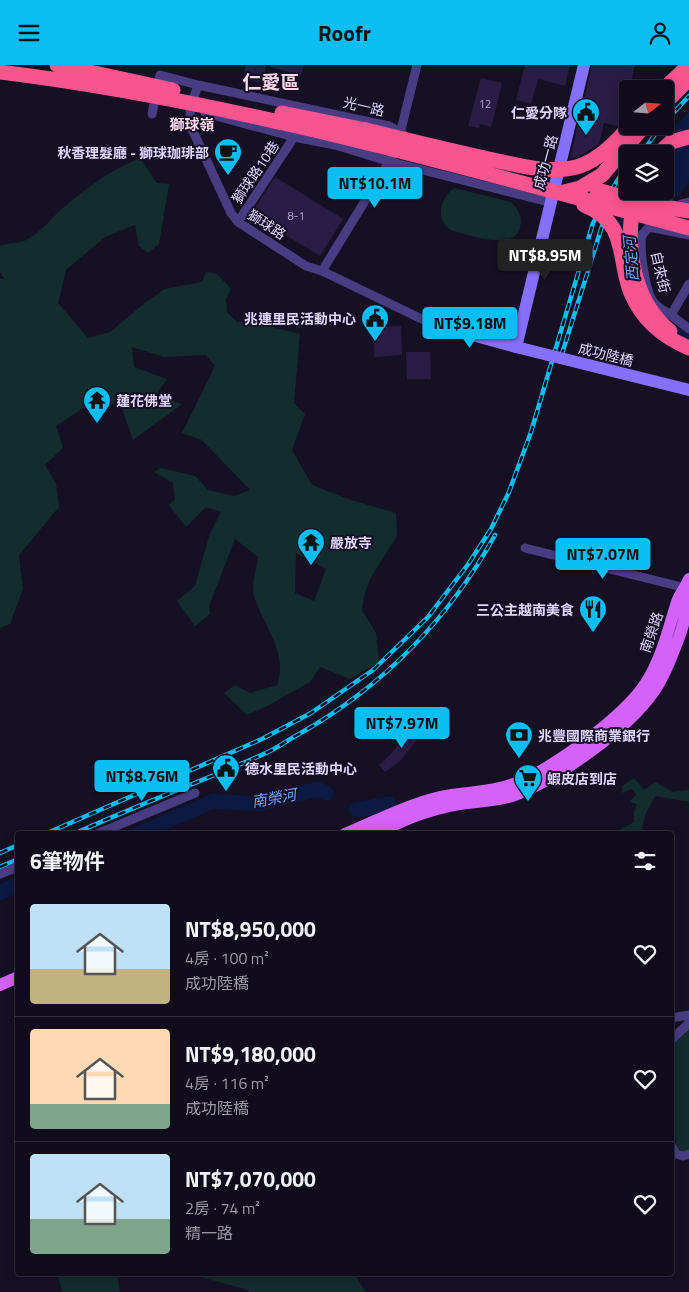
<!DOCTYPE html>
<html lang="zh-TW">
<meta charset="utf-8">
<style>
:root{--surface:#100c1c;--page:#1e1a29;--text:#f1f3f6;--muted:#9c9ba3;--line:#302c3b;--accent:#0abef4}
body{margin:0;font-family:"Titillium Web","Noto Sans TC",sans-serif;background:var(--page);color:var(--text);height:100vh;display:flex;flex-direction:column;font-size:19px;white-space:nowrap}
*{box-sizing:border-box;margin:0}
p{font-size:16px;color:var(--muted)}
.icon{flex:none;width:28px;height:28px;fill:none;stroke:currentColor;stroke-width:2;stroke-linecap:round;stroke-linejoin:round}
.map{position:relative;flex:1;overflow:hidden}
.details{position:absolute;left:15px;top:766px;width:659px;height:445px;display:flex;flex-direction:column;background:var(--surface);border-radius:5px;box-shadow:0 2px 12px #0003,0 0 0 1px var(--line)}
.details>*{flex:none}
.needle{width:32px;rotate:73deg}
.fabs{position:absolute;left:619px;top:15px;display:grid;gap:10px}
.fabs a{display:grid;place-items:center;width:55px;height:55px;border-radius:5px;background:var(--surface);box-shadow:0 2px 12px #0003,0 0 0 1px var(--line);font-size:25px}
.price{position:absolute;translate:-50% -42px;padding:0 11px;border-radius:5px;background:var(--accent);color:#111;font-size:16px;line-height:32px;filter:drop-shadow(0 1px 2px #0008)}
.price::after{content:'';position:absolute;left:50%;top:30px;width:15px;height:11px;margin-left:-8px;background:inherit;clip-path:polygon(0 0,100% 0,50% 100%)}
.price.current{background:#222;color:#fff}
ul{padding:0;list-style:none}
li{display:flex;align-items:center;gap:15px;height:125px;padding:0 15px}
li+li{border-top:1px solid var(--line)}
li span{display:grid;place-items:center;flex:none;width:140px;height:100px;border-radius:5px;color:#555}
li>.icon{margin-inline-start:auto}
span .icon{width:60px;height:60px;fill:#fffc;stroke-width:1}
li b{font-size:21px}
h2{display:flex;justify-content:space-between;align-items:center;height:60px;padding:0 15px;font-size:21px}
header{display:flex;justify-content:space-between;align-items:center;height:65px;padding:0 15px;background:var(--accent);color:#111;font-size:22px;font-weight:700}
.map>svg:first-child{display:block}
.green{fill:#132c2e;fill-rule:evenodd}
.water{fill:#0c1941}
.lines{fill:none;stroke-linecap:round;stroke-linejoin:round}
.river{stroke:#0c1941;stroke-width:15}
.building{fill:#2a1d45}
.street{stroke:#483d82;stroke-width:9}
.secondary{stroke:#8670f9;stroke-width:12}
.primary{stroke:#d461f9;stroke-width:12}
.highway{stroke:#f8558e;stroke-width:15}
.rail-casing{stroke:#0abef4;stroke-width:4.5}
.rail{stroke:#161025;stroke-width:2.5;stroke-dasharray:8;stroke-linecap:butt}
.secondary-bridge{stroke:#8670f9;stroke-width:12}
.highway-bridge{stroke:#f8558e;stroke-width:15}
.labels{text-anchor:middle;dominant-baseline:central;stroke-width:4;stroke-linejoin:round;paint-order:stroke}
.number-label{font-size:11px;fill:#b2a7cf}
.street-label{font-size:14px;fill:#dfd5fd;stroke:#161025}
.poi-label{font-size:14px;font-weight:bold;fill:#dfd5fd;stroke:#161025;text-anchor:start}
.neighbourhood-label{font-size:15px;font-weight:bold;fill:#fdd7ea;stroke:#161025}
.water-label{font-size:15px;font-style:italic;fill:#68a3f9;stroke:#161025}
.district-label{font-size:19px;font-weight:bold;fill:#fdd7ea;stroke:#161025}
</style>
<header><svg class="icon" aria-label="menu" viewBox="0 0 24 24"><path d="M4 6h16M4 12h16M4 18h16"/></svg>Roofr<svg class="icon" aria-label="person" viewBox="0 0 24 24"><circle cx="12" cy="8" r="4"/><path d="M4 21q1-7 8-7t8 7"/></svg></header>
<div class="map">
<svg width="689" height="1227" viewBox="0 0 689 1227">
<rect width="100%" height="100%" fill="#161025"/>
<path class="green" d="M140 93 157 118 169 119 159 179 148 188 139 181 135 160 105 172 66 205 58 238 88 273 110 267 146 237 165 224 202 217 206 207 217 209 231 224 226 234 227 247 237 257 248 256 300 269 294 338 305 349 292 385 312 420 351 435 396 448 397 471 370 514 364 531 362 545 376 568 379 597 350 614 320 602 310 617 269 640 247 650 224 628 235 620 250 628 277 620C289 589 263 560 254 531 251 520 257 503 258 492L235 474 209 541 210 549 195 561 177 536 195 521 209 471 221 447 206 442 186 462 169 440 175 434 173 418 154 407 161 403 195 411 208 425 234 431 250 425 202 375 182 368 215 301 206 290 164 292 132 282 134 302 167 314 156 330 182 339 133 375 120 338 86 341 56 361 63 383 45 400 56 418 59 442 19 490 23 524 10 559 0 563V214L4 213 0 207V181C7 178 21 178 26 175 43 166 49 155 63 143 86 123 111 105 140 93ZM296 488 326 504 314 536 295 528Z
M454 123 511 137C518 144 523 152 520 162 515 187 470 170 453 166 434 157 440 133 454 123Z
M634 713 644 725 655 717 673 727 689 725V737L655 731 645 750 641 769H619L617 766 634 757V747L637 739 629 737 636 730 632 724 622 728V721Z
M689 963V1083L688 1086 681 1088 677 1084 671 1050V987L674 978Z
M58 1209H117L120 1227H62Z
M190 1209H354L366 1227H249L248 1225Z"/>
<path class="water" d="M689 47V116L679 131 647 134C644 147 638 162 637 176 635 217 651 250 689 268V288C641 267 616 232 616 178 616 160 624 143 629 126H665V89H650L662 74Z"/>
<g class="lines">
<path class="river" d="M356 745 389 739
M138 769 213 736 257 739 318 724 326 728
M0 828 18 819"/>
</g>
<path class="building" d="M246 0H266L262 18 243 13Z
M271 0H304L301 10 270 2Z
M525 0H570L565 21 538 14 531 39 516 35Z
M592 0H635L629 24H628L621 57 617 61 604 58 599 79 583 89 570 94Z
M481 13 502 18 491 62 480 59 479 63 468 61Z
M275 112 343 154 320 191 251 149Z
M401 261 402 290 374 292 373 262Z
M406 287H430L431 314H407Z
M412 661 423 667 400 696 385 707 379 700 390 690Z"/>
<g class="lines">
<path class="street" d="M198 20 190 44 191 62 231 148 238 157 306 201 322 206 432 259
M205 48 294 72 335 80 391 97 549 137
M152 49 160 10 198 20 389 61 403 69
M399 73 417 0
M681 139 689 137
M238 157 294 72
M322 206 392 92
M689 219 671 250 689 264
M671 250C665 246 656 242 652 235 645 223 639 184 642 170L649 162 689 170
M525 483 686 523
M97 769 195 728
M0 809 18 802
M671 953 689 950
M671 975 689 958
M671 1080 676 1089 683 1091 689 1089"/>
<path class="secondary" d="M432 259 516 282 584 0"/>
<path class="primary" d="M345 769C376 756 407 740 440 732 463 727 488 728 511 720 549 707 624 652 646 618 662 593 668 565 677 537 680 528 686 523 689 514
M374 769C397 759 420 747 445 742 467 736 491 738 512 731 555 716 628 664 654 626 665 611 671 592 678 575 684 559 689 540 686 523
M0 920 18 912"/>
<path class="highway" d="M664 24 689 0
M665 38 689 14
M282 48 366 65
M658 89 671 77 689 72
M602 110 644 61
M636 126C624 174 630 234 670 266"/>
<g class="rail-casing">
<path id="rail" d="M665 57 689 31
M641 89 661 61
M561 292 602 161 625 114
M45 769 262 674 311 648 373 605 428 552 469 498 491 464 509 427 531 367 593 158 628 97
M74 769C137 740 203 716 266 688 277 683 288 675 299 669 382 622 449 554 495 470
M0 788 18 780
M0 802 18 794"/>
</g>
<use href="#rail" class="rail"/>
<path class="secondary-bridge" d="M516 282 689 325"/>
<path class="highway-bridge" d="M57 0 173 25
M0 7C234 36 462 102 689 163
M366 65C407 75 448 85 489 94 518 100 550 110 580 101 601 93 616 77 630 61
M597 125 653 140 689 146
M560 128 580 123 602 110
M584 140C629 158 617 194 631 228 642 255 663 272 689 283"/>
</g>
<defs>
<g id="civic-pin" transform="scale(1.4375)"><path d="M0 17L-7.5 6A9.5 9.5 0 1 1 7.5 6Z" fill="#0abef4" stroke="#161025"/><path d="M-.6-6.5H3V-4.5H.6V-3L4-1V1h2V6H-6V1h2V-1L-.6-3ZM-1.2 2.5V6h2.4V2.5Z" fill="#111"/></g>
<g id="cafe-pin" transform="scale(1.4375)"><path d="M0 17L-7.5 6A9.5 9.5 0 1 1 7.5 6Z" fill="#0abef4" stroke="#161025"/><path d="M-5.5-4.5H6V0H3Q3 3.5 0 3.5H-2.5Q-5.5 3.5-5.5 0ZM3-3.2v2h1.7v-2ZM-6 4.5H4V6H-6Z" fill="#111"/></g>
<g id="temple-pin" transform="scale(1.4375)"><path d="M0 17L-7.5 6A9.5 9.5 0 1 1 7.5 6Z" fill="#0abef4" stroke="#161025"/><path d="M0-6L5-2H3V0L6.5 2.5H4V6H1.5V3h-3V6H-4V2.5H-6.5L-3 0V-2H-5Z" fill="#111"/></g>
<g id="restaurant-pin" transform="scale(1.4375)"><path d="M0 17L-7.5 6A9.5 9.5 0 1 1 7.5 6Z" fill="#0abef4" stroke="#161025"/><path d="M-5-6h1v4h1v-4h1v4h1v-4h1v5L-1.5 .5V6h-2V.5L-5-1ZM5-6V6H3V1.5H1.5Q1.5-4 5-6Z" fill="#111"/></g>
<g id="bank-pin" transform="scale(1.4375)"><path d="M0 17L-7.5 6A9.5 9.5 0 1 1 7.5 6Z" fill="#0abef4" stroke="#161025"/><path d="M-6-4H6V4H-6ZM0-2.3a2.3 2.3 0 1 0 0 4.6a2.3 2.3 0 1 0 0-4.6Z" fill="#111"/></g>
<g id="supermarket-pin" transform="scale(1.4375)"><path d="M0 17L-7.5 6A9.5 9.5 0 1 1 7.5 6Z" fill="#0abef4" stroke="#161025"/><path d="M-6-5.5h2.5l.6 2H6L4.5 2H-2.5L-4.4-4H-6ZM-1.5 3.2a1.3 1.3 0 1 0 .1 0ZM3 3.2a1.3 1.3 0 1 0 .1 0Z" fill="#111"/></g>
</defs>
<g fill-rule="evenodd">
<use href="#civic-pin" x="586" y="47"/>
<use href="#cafe-pin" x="228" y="87"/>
<use href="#civic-pin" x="375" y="253"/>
<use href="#temple-pin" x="97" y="335"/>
<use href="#temple-pin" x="311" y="477"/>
<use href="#restaurant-pin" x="593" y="544"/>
<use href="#bank-pin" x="519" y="670"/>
<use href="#civic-pin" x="226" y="703"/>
<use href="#supermarket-pin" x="528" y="713"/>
</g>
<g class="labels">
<g class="number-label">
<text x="485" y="39">12</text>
<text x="296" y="151">8-1</text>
</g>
<g class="street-label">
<text transform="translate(364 41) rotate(13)">光一路</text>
<text transform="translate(545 97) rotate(-75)">成功一路</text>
<text transform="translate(255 107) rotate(-56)">獅球路10巷</text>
<text transform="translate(267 159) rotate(33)">獅球路</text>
<text transform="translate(661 207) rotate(77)">自來街</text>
<text transform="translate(606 289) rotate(14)">成功陸橋</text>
<text transform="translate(651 567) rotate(-71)">南榮路</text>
</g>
<g class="poi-label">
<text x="567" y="47" text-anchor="end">仁愛分隊</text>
<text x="209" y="87" text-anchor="end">秋香理髮廳 - 獅球珈琲部</text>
<text x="356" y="253" text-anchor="end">兆連里民活動中心</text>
<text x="116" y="335">蓮花佛堂</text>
<text x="330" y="477">嚴放寺</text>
<text x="574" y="544" text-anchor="end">三公主越南美食</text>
<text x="538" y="670">兆豐國際商業銀行</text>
<text x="245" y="703">德水里民活動中心</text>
<text x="547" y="713">蝦皮店到店</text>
</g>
<g class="neighbourhood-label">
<text x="192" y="59">獅球嶺</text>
</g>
<g class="water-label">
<text transform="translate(631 194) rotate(-95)">西定河</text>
<text transform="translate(274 733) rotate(-10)">南榮河</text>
</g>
<g class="district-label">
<text x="271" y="16">仁愛區</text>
</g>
</g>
</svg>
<div class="fabs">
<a><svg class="needle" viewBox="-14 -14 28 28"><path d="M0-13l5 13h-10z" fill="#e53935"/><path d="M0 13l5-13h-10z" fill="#9c9ba3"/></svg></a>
<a><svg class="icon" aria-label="layers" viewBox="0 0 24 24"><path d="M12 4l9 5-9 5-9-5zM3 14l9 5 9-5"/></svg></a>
</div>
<b class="price" style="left:375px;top:144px">NT$10.1M</b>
<b class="price current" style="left:545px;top:216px">NT$8.95M</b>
<b class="price" style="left:470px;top:284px">NT$9.18M</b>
<b class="price" style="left:603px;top:515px">NT$7.07M</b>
<b class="price" style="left:402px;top:684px">NT$7.97M</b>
<b class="price" style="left:142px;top:737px">NT$8.76M</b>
<section class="details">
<h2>6筆物件<svg class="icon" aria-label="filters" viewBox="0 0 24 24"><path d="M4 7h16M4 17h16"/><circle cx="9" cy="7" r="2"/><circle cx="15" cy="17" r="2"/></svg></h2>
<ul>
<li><span style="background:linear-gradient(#bfe0f5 65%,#c2b280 0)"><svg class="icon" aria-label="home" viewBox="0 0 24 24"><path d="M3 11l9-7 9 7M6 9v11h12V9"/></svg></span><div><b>NT$8,950,000</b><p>4房 · 100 m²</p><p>成功陸橋</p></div><svg class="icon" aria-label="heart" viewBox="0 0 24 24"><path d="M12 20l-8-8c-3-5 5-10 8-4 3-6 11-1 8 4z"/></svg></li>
<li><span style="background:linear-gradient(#ffd9b3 75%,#7fa58c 0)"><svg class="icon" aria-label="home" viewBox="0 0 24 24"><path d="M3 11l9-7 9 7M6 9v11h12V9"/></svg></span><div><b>NT$9,180,000</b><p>4房 · 116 m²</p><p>成功陸橋</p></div><svg class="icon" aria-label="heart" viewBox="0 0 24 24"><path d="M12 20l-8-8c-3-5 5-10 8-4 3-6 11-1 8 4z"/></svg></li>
<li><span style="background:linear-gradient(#bfe0f5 65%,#7fa58c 0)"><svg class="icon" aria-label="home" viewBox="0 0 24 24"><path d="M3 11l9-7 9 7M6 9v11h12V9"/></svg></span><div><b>NT$7,070,000</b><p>2房 · 74 m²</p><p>精一路</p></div><svg class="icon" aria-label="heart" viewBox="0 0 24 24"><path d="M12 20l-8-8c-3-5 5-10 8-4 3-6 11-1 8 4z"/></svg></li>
</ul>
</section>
</div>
